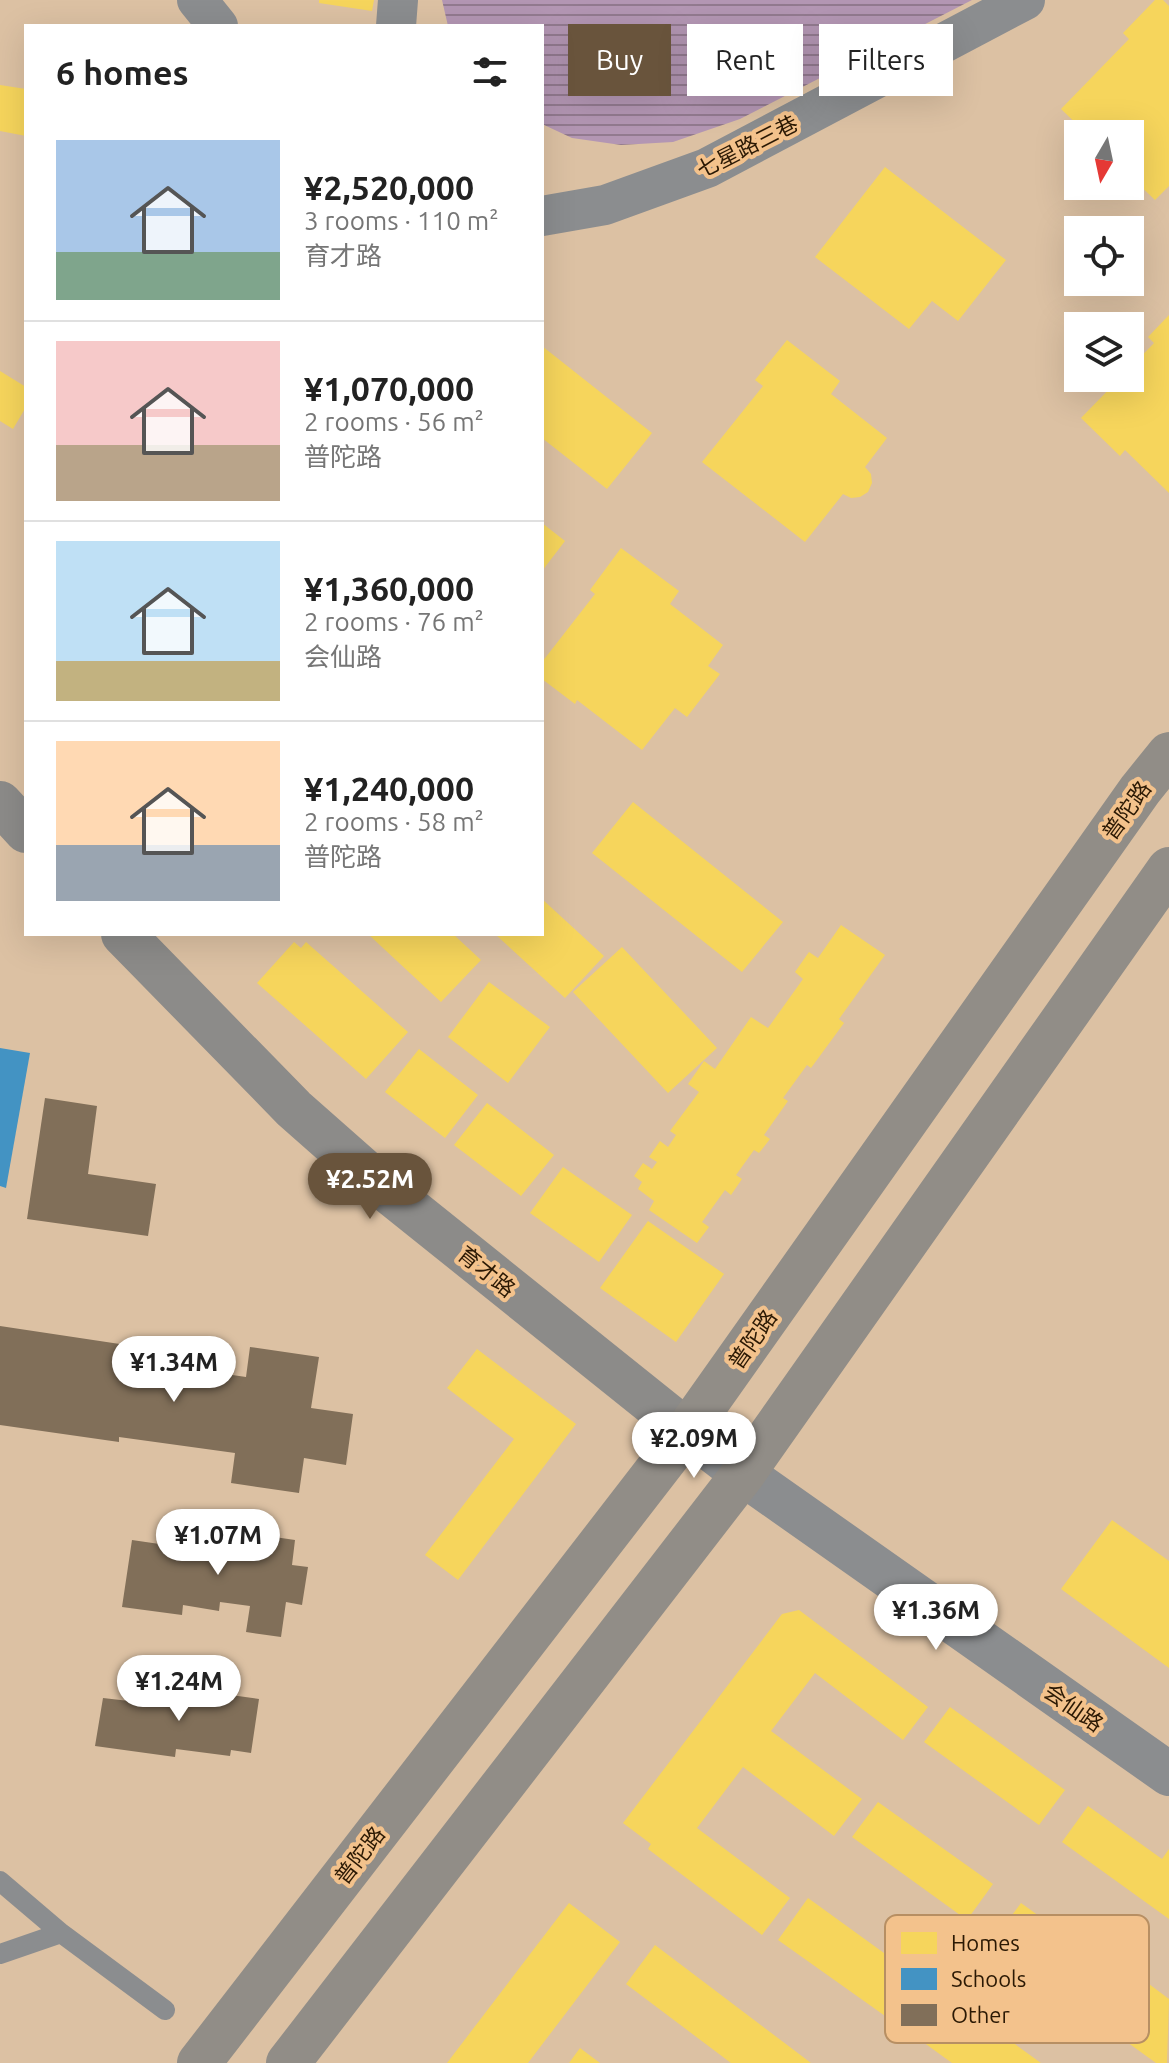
<!DOCTYPE html>
<meta charset="utf-8">
<style>
:root{--surface:#fff;--page:#f2f2f2;--text:#222;--muted:#767676;--line:#e0e0e0;--accent:#69543c}
body{margin:0;font-family:Ubuntu,"Noto Sans SC",sans-serif;background:var(--page);color:var(--text);height:100vh;display:flex;flex-direction:column;font-size:30px;white-space:nowrap}
*{box-sizing:border-box;margin:0}
p{font-size:26px;color:var(--muted)}
.icon{flex:none;width:44px;height:44px;fill:none;stroke:currentColor;stroke-width:2;stroke-linecap:round;stroke-linejoin:round}
.map{position:relative;flex:1;overflow:hidden}
.drawer{position:absolute;left:24px;top:24px;width:520px;height:912px;display:flex;flex-direction:column;background:var(--surface);border-radius:0px;box-shadow:0 8px 32px #0002}
.drawer>*{flex:none}
.banner{position:absolute;left:568px;top:24px;width:480px;height:72px;display:flex;gap:16px}
.needle{width:52px;rotate:189deg}
.fabs{position:absolute;left:1064px;top:120px;display:grid;gap:16px}
.fabs a{display:grid;place-items:center;width:80px;height:80px;border-radius:0px;background:var(--surface);box-shadow:0 8px 32px #0002;font-size:40px}
.price{position:absolute;translate:-50% -68px;padding:0 18px;border-radius:28px;background:#fff;color:#222;font-size:26px;line-height:52px;filter:drop-shadow(0 2px 4px #0008)}
.price::after{content:'';position:absolute;left:50%;top:48px;width:24px;height:18px;margin-left:-12px;background:inherit;clip-path:polygon(0 0,100% 0,50% 100%)}
.price.active{background:var(--accent);color:#fff}
ul{padding:0;list-style:none}
li{display:flex;align-items:center;gap:24px;height:200px;padding:0 32px}
li+li{border-top:2px solid var(--line)}
li span{display:grid;place-items:center;flex:none;width:224px;height:160px;border-radius:0px;color:#555}
li>.icon{margin-inline-start:auto}
span .icon{width:96px;height:96px;fill:#fffc;stroke-width:1}
li b{font-size:34px}
h2{display:flex;justify-content:space-between;align-items:center;height:96px;padding:0 32px;font-size:34px}
.chip{padding:0 28px;border-radius:0px;background:var(--surface);box-shadow:0 8px 32px #0002;font-size:28px;line-height:72px}
.chip.active{background:var(--accent);color:#fff}
.map>svg:first-child{display:block}
.water{fill:url(#water-rules)}
.homes{fill:#f6d55c}
.schools{fill:#4393c3}
.building{fill:#816f59}
.lines{fill:none;stroke-linecap:round;stroke-linejoin:round}
.service{stroke:#8b8d8f;stroke-width:20}
.minor{stroke:#8b8d8f;stroke-width:40}
.tertiary{stroke:#8b8d8f;stroke-width:44}
.secondary{stroke:#8c8b89;stroke-width:44}
.primary{stroke:#918d87;stroke-width:44}
.labels{text-anchor:middle;dominant-baseline:central;stroke-width:8;stroke-linejoin:round;paint-order:stroke}
.street-label{font-size:22px;fill:#2b1904;stroke:#f3c28c}
.key{fill:#f3c28c;stroke:#b78f63;stroke-width:2}
.key-label{font-size:22px;fill:#2b1904}
</style>
<div class="map">
<svg width="1169" height="2063" viewBox="0 0 1169 2063">
<defs>
<pattern id="water-rules" width="6" height="5" patternUnits="userSpaceOnUse" patternTransform="scale(2)"><rect width="6" height="5" fill="#b396b3"/><path d="M0 2.5h6" fill="none" stroke="#927a8f"/></pattern>
</defs>
<rect width="100%" height="100%" fill="#dcc1a3"/>
<path class="water" d="M442 0H972L740 119 673 142 621 145 572 138 542 124V26H448Z"/>
<path class="homes" d="M319 0H374L372 11 319 3Z
M1155 0H1163L1169 6V186L1155 200 1130 176V134H1087L1061 109 1129 39 1123 33Z
M0 85 26 89V136L0 131Z
M885 167 1006 260 958 321 932 301 909 329 815 257Z
M1169 315V493L1125 450 1120 456 1081 418 1120 378H1130V368L1154 343 1148 337Z
M787 340 840 381 831 394 887 438 865 467 871 474 872 483 868 492 860 497 851 498 843 494 805 542 702 462 763 386 755 380Z
M542 346 652 433 607 489 542 438Z
M0 371 26 387V407L13 429 0 421Z
M542 523 565 541 542 571Z
M621 548 679 591 670 604 723 645 708 666 720 674 687 717 675 708 642 750 577 700 575 704 542 679V662L595 594 590 590Z
M633 802 783 922 742 972 592 853Z
M542 899 604 956 565 998 495 934H542Z
M841 925 885 955 839 1019 844 1023 811 1068 807 1065 783 1098 788 1101 764 1135 770 1139 759 1153 754 1150 736 1175 742 1179 731 1195 725 1190 702 1222 709 1227 697 1243 649 1210 654 1201 638 1189 642 1182 634 1176 643 1163 652 1169 657 1162 649 1157 660 1141 668 1147 676 1135 670 1131 699 1092 688 1084 704 1061 715 1069 751 1017 768 1028 803 979 795 972 809 952 818 958Z
M368 934H453L481 960 441 1002Z
M294 942 301 948 306 942 408 1032 366 1079 257 983Z
M622 947 717 1048 668 1093 573 992Z
M489 982 550 1027 508 1083 448 1037Z
M419 1049 478 1095 445 1138 385 1092Z
M487 1103 554 1155 521 1196 454 1145Z
M563 1167 632 1215 599 1262 530 1213Z
M648 1221 724 1274 676 1342 600 1288Z
M477 1349 576 1424 458 1580 425 1555 514 1439 447 1388Z
M1112 1520 1169 1561V1668L1061 1589Z
M799 1610 928 1707 903 1740 815 1673 771 1731 862 1799 834 1836 743 1767 697 1828 790 1898 762 1935 648 1849 651 1844 623 1823 782 1614Z
M950 1707 1065 1790 1039 1825 924 1742Z
M878 1802 993 1884 967 1920 852 1837Z
M1088 1806 1162 1859 1169 1849V1919L1062 1842Z
M808 1898 924 1982 895 2023 778 1940Z
M569 1903 620 1942 528 2063H447Z
M1021 1903 1139 1988 1145 1981 1169 1999 1167 2063H1156L991 1944Z
M655 1945 811 2063H731L626 1984Z
M954 2000 1041 2063H952L923 2042Z
M580 2048 600 2063H569Z"/>
<path class="schools" d="M0 1048 30 1053 6 1188 0 1186Z"/>
<path class="building" d="M45 1098 97 1106 88 1174 156 1184 148 1236 27 1219Z
M0 1326 133 1346 130 1360 246 1377 250 1347 319 1357 311 1408 353 1414 346 1465 304 1458 299 1493 231 1483 235 1453 119 1437V1442L0 1425Z
M214 1528 295 1540 292 1565 308 1567 302 1605 286 1602 281 1637 246 1632 250 1606 220 1602 219 1611 183 1605 182 1615 122 1607 132 1540 173 1546 174 1536 212 1542Z
M166 1686 259 1699 251 1753 231 1750 230 1756 176 1749 175 1757 95 1746 103 1698 129 1701 130 1691 165 1696Z"/>
<g class="lines">
<path class="service" d="M0 1881 61 1933 165 2010
M0 1954 61 1933"/>
<path class="minor" d="M197 0 218 26
M396 26 398 0
M542 216 605 205 707 168 1025 0"/>
<path class="tertiary" d="M687 1431 743 1474 1169 1774"/>
<path class="secondary" d="M0 803 26 831
M123 934 294 1109 379 1184 687 1431"/>
<path class="primary" d="M199 2063 687 1431 1140 790 1169 754
M288 2063 743 1474 1169 869"/>
</g>
<g class="labels">
<g class="street-label">
<text transform="translate(747 146) rotate(-27)">七星路三巷</text>
<text transform="translate(1126 810) rotate(-54)">普陀路</text>
<text transform="translate(487 1271) rotate(39)">育才路</text>
<text transform="translate(752 1339) rotate(-55)">普陀路</text>
<text transform="translate(1074 1707) rotate(35)">会仙路</text>
<text transform="translate(359 1855) rotate(-52)">普陀路</text>
</g>
</g>
<rect x="885" y="1915" width="264" height="128" rx="12" class="key"/>
<rect x="901" y="1932" width="36" height="22" fill="#f6d55c"/>
<rect x="901" y="1968" width="36" height="22" fill="#4393c3"/>
<rect x="901" y="2004" width="36" height="22" fill="#816f59"/>
<g class="key-label">
<text x="951" y="1951">Homes</text>
<text x="951" y="1987">Schools</text>
<text x="951" y="2023">Other</text>
</g>
</svg>
<div class="fabs">
<a><svg class="needle" viewBox="-14 -14 28 28"><path d="M0-13l5 13h-10z" fill="#e53935"/><path d="M0 13l5-13h-10z" fill="#767676"/></svg></a>
<a><svg class="icon" aria-label="locate" viewBox="0 0 24 24"><circle cx="12" cy="12" r="6"/><path d="M12 2v4M12 18v4M2 12h4M18 12h4"/></svg></a>
<a><svg class="icon" aria-label="layers" viewBox="0 0 24 24"><path d="M12 4l9 5-9 5-9-5zM3 14l9 5 9-5"/></svg></a>
</div>
<b class="price active" style="left:370px;top:1221px">¥2.52M</b>
<b class="price" style="left:174px;top:1404px">¥1.34M</b>
<b class="price" style="left:694px;top:1480px">¥2.09M</b>
<b class="price" style="left:218px;top:1577px">¥1.07M</b>
<b class="price" style="left:936px;top:1652px">¥1.36M</b>
<b class="price" style="left:179px;top:1723px">¥1.24M</b>
<div class="banner">
<a class="chip active">Buy</a>
<a class="chip">Rent</a>
<a class="chip">Filters</a>
</div>
<section class="drawer">
<h2>6 homes<svg class="icon" aria-label="filters" viewBox="0 0 24 24"><path d="M4 7h16M4 17h16"/><circle cx="9" cy="7" r="2"/><circle cx="15" cy="17" r="2"/></svg></h2>
<ul>
<li><span style="background:linear-gradient(#a9c7e8 70%,#7fa58c 0)"><svg class="icon" aria-label="home" viewBox="0 0 24 24"><path d="M3 11l9-7 9 7M6 9v11h12V9"/></svg></span><div><b>¥2,520,000</b><p>3 rooms · 110 m²</p><p>育才路</p></div></li>
<li><span style="background:linear-gradient(#f6c9c9 65%,#b9a48a 0)"><svg class="icon" aria-label="home" viewBox="0 0 24 24"><path d="M3 11l9-7 9 7M6 9v11h12V9"/></svg></span><div><b>¥1,070,000</b><p>2 rooms · 56 m²</p><p>普陀路</p></div></li>
<li><span style="background:linear-gradient(#bfe0f5 75%,#c2b280 0)"><svg class="icon" aria-label="home" viewBox="0 0 24 24"><path d="M3 11l9-7 9 7M6 9v11h12V9"/></svg></span><div><b>¥1,360,000</b><p>2 rooms · 76 m²</p><p>会仙路</p></div></li>
<li><span style="background:linear-gradient(#ffd9b3 65%,#9aa5b1 0)"><svg class="icon" aria-label="home" viewBox="0 0 24 24"><path d="M3 11l9-7 9 7M6 9v11h12V9"/></svg></span><div><b>¥1,240,000</b><p>2 rooms · 58 m²</p><p>普陀路</p></div></li>
</ul>
</section>
</div>
